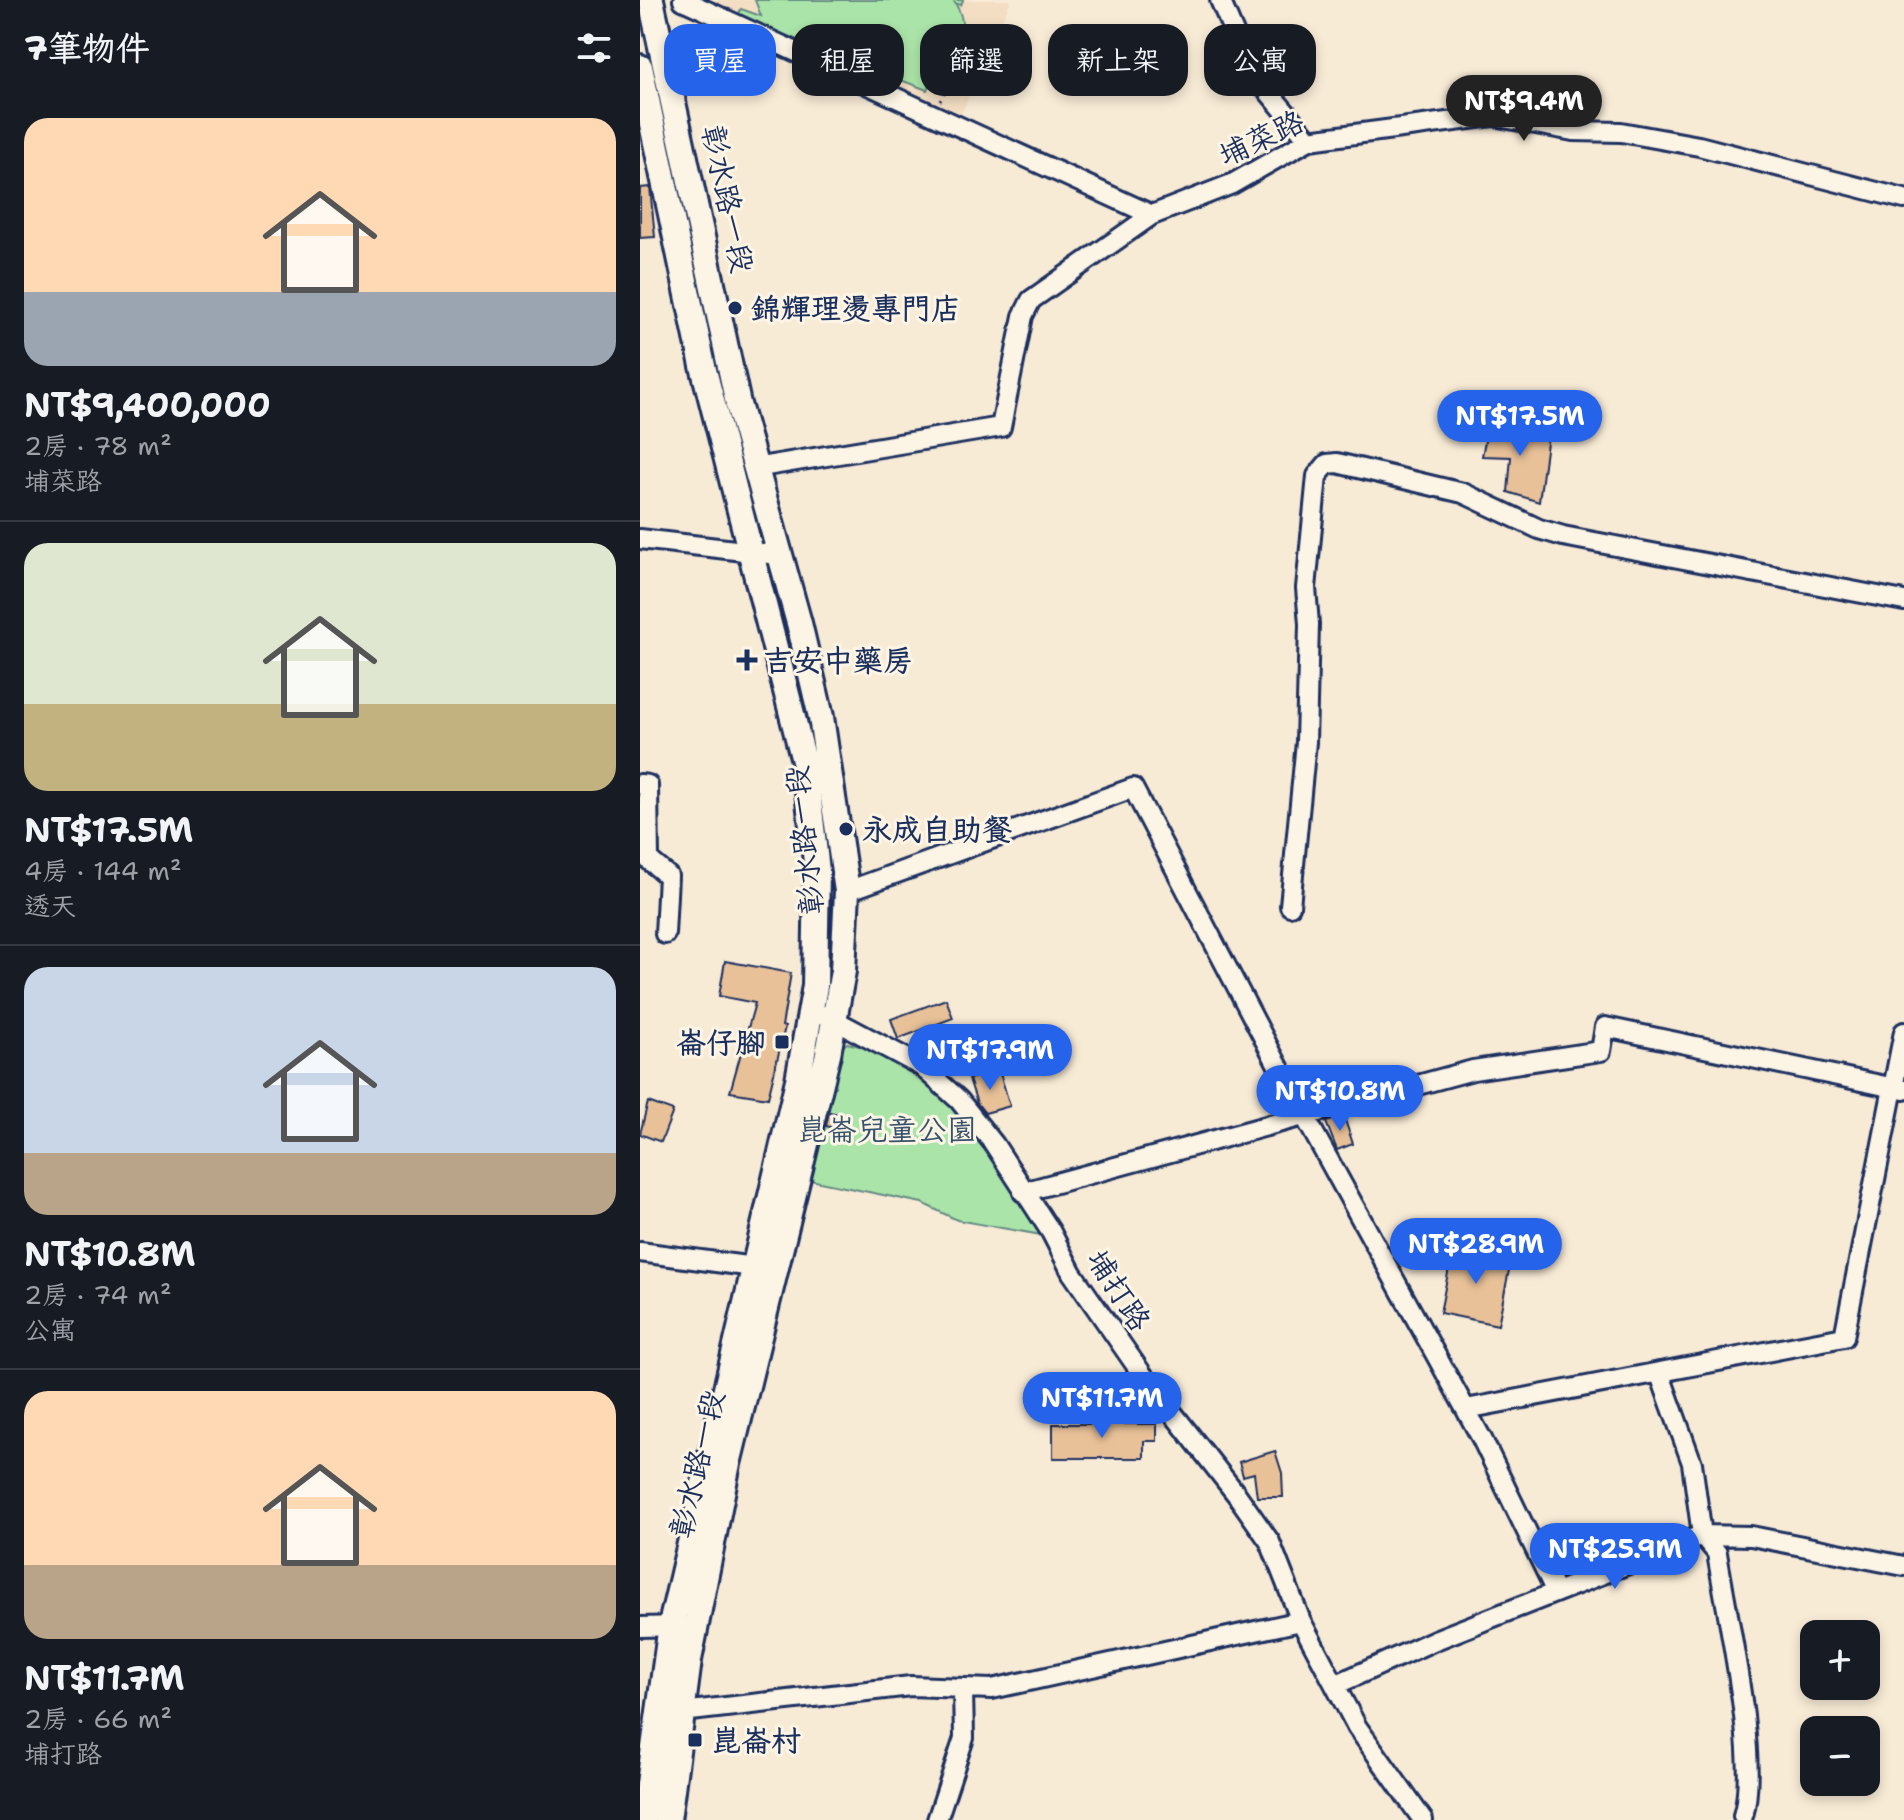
<!DOCTYPE html>
<html lang="zh-TW">
<meta charset="utf-8">
<style>
:root{--surface:#171b24;--page:#20242c;--text:#f1f3f6;--muted:#9ea1a6;--line:#363941;--accent:#2563eb}
body{margin:0;font-family:"Shantell Sans","LXGW WenKai TC",sans-serif;background:var(--page);color:var(--text);height:100vh;display:flex;flex-direction:column;font-size:30px;white-space:nowrap}
*{box-sizing:border-box;margin:0}
p{font-size:26px;color:var(--muted)}
.icon{flex:none;width:44px;height:44px;fill:none;stroke:currentColor;stroke-width:2;stroke-linecap:round;stroke-linejoin:round}
.map{position:relative;flex:1;overflow:hidden}
.drawer{display:flex;flex-direction:column;background:var(--surface);width:640px}
.drawer>*{flex:none}
.guide{position:absolute;left:24px;top:24px;width:760px;height:72px;display:flex;gap:16px}
.tools{position:absolute;left:1160px;top:1620px;display:grid;gap:16px}
.tools a{display:grid;place-items:center;width:80px;height:80px;border-radius:16px;background:var(--surface);box-shadow:0 4px 12px #0003;font-size:40px}
.price{position:absolute;translate:-50% -68px;padding:0 18px;border-radius:28px;background:var(--accent);color:#fff;font-size:26px;line-height:52px;filter:drop-shadow(0 2px 4px #0008)}
.price::after{content:'';position:absolute;left:50%;top:48px;width:24px;height:18px;margin-left:-12px;background:inherit;clip-path:polygon(0 0,100% 0,50% 100%)}
.price.on{background:#222;color:#fff}
ul{padding:0;list-style:none}
li{display:grid;align-content:center;gap:16px;height:424px;padding:0 24px}
li+li{border-top:2px solid var(--line)}
li span{display:grid;place-items:center;height:248px;border-radius:24px;color:#555}
li>.icon{margin-inline-start:auto}
span .icon{width:144px;height:144px;fill:#fffc;stroke-width:1}
li b{font-size:34px}
h2{display:flex;justify-content:space-between;align-items:center;height:96px;padding:0 24px;font-size:34px}
.pill{padding:0 28px;border-radius:24px;background:var(--surface);box-shadow:0 4px 12px #0003;font-size:28px;line-height:72px}
.pill.on{background:var(--accent);color:#fff}
main{display:flex;flex:1;min-height:0}
.map>svg:first-child{display:block}
.built{fill:#f3dec3}
.green{fill:#abe4a8;stroke:#638a83;stroke-width:2}
.building{fill:#e8c198;stroke:#1b2f5e;stroke-width:2}
.lines{fill:none;stroke-linecap:round;stroke-linejoin:round}
.minor-casing{stroke:#1b2f5e;stroke-width:24}
.major-casing{stroke:#1b2f5e;stroke-width:30}
.path{stroke:#1b2f5e;stroke-width:3;stroke-dasharray:2 6;stroke-linecap:butt}
.minor{stroke:#fcf5e5;stroke-width:18}
.major{stroke:#fcf5e5;stroke-width:24}
.poi-dot{fill:#1b2f5e;stroke:#fcf5e5;stroke-width:3}
.labels{text-anchor:middle;dominant-baseline:central;stroke-width:6;stroke-linejoin:round;paint-order:stroke}
.street-label{font-size:30px;fill:#1b2f5e;stroke:#fcf5e5}
.poi-label{font-size:30px;font-weight:bold;fill:#1b2f5e;stroke:#fcf5e5;text-anchor:start}
.park-label{font-size:30px;fill:#38536d;stroke:#fcf5e5}
</style>
<main>
<section class="drawer">
<h2>7筆物件<svg class="icon" aria-label="filters" viewBox="0 0 24 24"><path d="M4 7h16M4 17h16"/><circle cx="9" cy="7" r="2"/><circle cx="15" cy="17" r="2"/></svg></h2>
<ul>
<li><span style="background:linear-gradient(#ffd9b3 70%,#9aa5b1 0)"><svg class="icon" aria-label="home" viewBox="0 0 24 24"><path d="M3 11l9-7 9 7M6 9v11h12V9"/></svg></span><div><b>NT$9,400,000</b><p>2房 · 78 m²</p><p>埔菜路</p></div></li>
<li><span style="background:linear-gradient(#dfe7d0 65%,#c2b280 0)"><svg class="icon" aria-label="home" viewBox="0 0 24 24"><path d="M3 11l9-7 9 7M6 9v11h12V9"/></svg></span><div><b>NT$17.5M</b><p>4房 · 144 m²</p><p>透天</p></div></li>
<li><span style="background:linear-gradient(#c9d6e8 75%,#b9a48a 0)"><svg class="icon" aria-label="home" viewBox="0 0 24 24"><path d="M3 11l9-7 9 7M6 9v11h12V9"/></svg></span><div><b>NT$10.8M</b><p>2房 · 74 m²</p><p>公寓</p></div></li>
<li><span style="background:linear-gradient(#ffd9b3 70%,#b9a48a 0)"><svg class="icon" aria-label="home" viewBox="0 0 24 24"><path d="M3 11l9-7 9 7M6 9v11h12V9"/></svg></span><div><b>NT$11.7M</b><p>2房 · 66 m²</p><p>埔打路</p></div></li>
</ul>
</section>
<div class="map">
<svg width="1264" height="1820" viewBox="0 0 1264 1820">
<rect width="100%" height="100%" fill="#f8ebd6"/>
<filter id="ink" filterUnits="userSpaceOnUse"><feTurbulence type="fractalNoise" baseFrequency=".0125" numOctaves="2"/><feDisplacementMap in="SourceGraphic" scale="16" xChannelSelector="R" yChannelSelector="G"/><feConvolveMatrix kernelMatrix="1 2 1 2 8 2 1 2 1" color-interpolation-filters="sRGB"/></filter>
<g filter="url(#ink)">
<path class="built" d="M60 0H371L321 115Z"/>
<path class="green" d="M115 0H323L321 5 315 3C331 28 318 49 303 69L285 72 293 76 287 90 97 18 101 9 121 16Z
M207 1043C233 1049 259 1055 281 1071 329 1103 374 1186 407 1236L317 1220 282 1203 170 1180 190 1058Z"/>
<path class="building" d="M10 187 15 237 0 238V188Z
M848 426 908 435 899 502 868 492 871 457 842 456Z
M85 961 151 973 142 1026 145 1027 128 1098 90 1092 115 1003 79 996Z
M306 999 313 1018 258 1039 251 1019Z
M359 1070 370 1106 345 1113 337 1103 329 1079Z
M8 1102 33 1111 21 1142 0 1134Z
M189 1112 209 1116 206 1131 186 1126Z
M704 1117 713 1144 697 1150 686 1122Z
M813 1248 871 1260 858 1325 800 1313Z
M413 1424H517V1441H504V1458H413Z
M635 1451 642 1473 643 1497H617L614 1473 603 1476 599 1462Z"/>
<g class="lines">
<g class="minor-casing">
<path id="minor" d="M43 0 512 215
M580 0 610 70 669 140
M114 468 361 427 383 316 391 300 512 215 592 184 669 140 853 116 933 131 981 132 1059 146 1264 199
M0 539 138 555
M0 784 8 785 9 860 28 876 25 934
M207 891 493 788 664 1115 842 1439 916 1592
M650 906 666 742 669 624 666 588 677 476 687 464 697 463 823 493 899 529 923 536 1264 601
M185 1015 281 1066 319 1100 354 1144 411 1232 432 1273 502 1374 597 1495 630 1542 661 1621 717 1727 783 1820
M383 1192 833 1070 961 1051 965 1027 1264 1090
M0 1252 114 1267
M1019 1372 1052 1463 1062 1535 1077 1553C1087 1617 1120 1758 1103 1816
M826 1409 1204 1337 1264 1032
M0 1627 40 1626
M695 1685 795 1640 1062 1535 1111 1536 1264 1566
M33 1710 42 1712 271 1686 352 1689 661 1621
M297 1820 324 1738 323 1690"/>
</g>
<g class="major-casing">
<path id="major" d="M11 0 98 404 159 623 181 717 207 891 203 971 188 1054 87 1468 49 1660 28 1820
M0 67 63 366 165 765 177 871 175 986 158 1080 31 1625 4 1820"/>
</g>
<path class="path" d="M300 101 306 90"/>
<use href="#minor" class="minor"/>
<use href="#major" class="major"/>
</g>
</g>
<g class="poi-dot">
<circle cx="95" cy="308" r="8"/>
<path d="M103 648h8v8h8v8h-8v8h-8v-8h-8v-8h8z"/>
<circle cx="206" cy="829" r="8"/>
<rect x="134" y="1034" width="16" height="16" rx="4"/>
<rect x="47" y="1732" width="16" height="16" rx="4"/>
</g>
<g class="labels">
<g class="street-label">
<text transform="translate(621 138) rotate(-25)">埔菜路</text>
<text transform="translate(88 199) rotate(78)">彰水路一段</text>
<text transform="translate(164 840) rotate(-96)">彰水路一段</text>
<text transform="translate(479 1290) rotate(57)">埔打路</text>
<text transform="translate(57 1464) rotate(-77)">彰水路一段</text>
</g>
<g class="poi-label">
<text x="111" y="308">錦輝理燙專門店</text>
<text x="123" y="660">吉安中藥房</text>
<text x="222" y="829">永成自助餐</text>
<text x="126" y="1042" text-anchor="end">崙仔腳</text>
<text x="71" y="1740">崑崙村</text>
</g>
<g class="park-label">
<text x="247" y="1129">崑崙兒童公園</text>
</g>
</g>
</svg>
<div class="tools">
<a>+</a>
<a>−</a>
</div>
<b class="price on" style="left:884px;top:143px">NT$9.4M</b>
<b class="price" style="left:880px;top:458px">NT$17.5M</b>
<b class="price" style="left:350px;top:1092px">NT$17.9M</b>
<b class="price" style="left:700px;top:1133px">NT$10.8M</b>
<b class="price" style="left:836px;top:1286px">NT$28.9M</b>
<b class="price" style="left:462px;top:1440px">NT$11.7M</b>
<b class="price" style="left:975px;top:1591px">NT$25.9M</b>
<div class="guide">
<a class="pill on">買屋</a>
<a class="pill">租屋</a>
<a class="pill">篩選</a>
<a class="pill">新上架</a>
<a class="pill">公寓</a>
</div>
</div>
</main>
